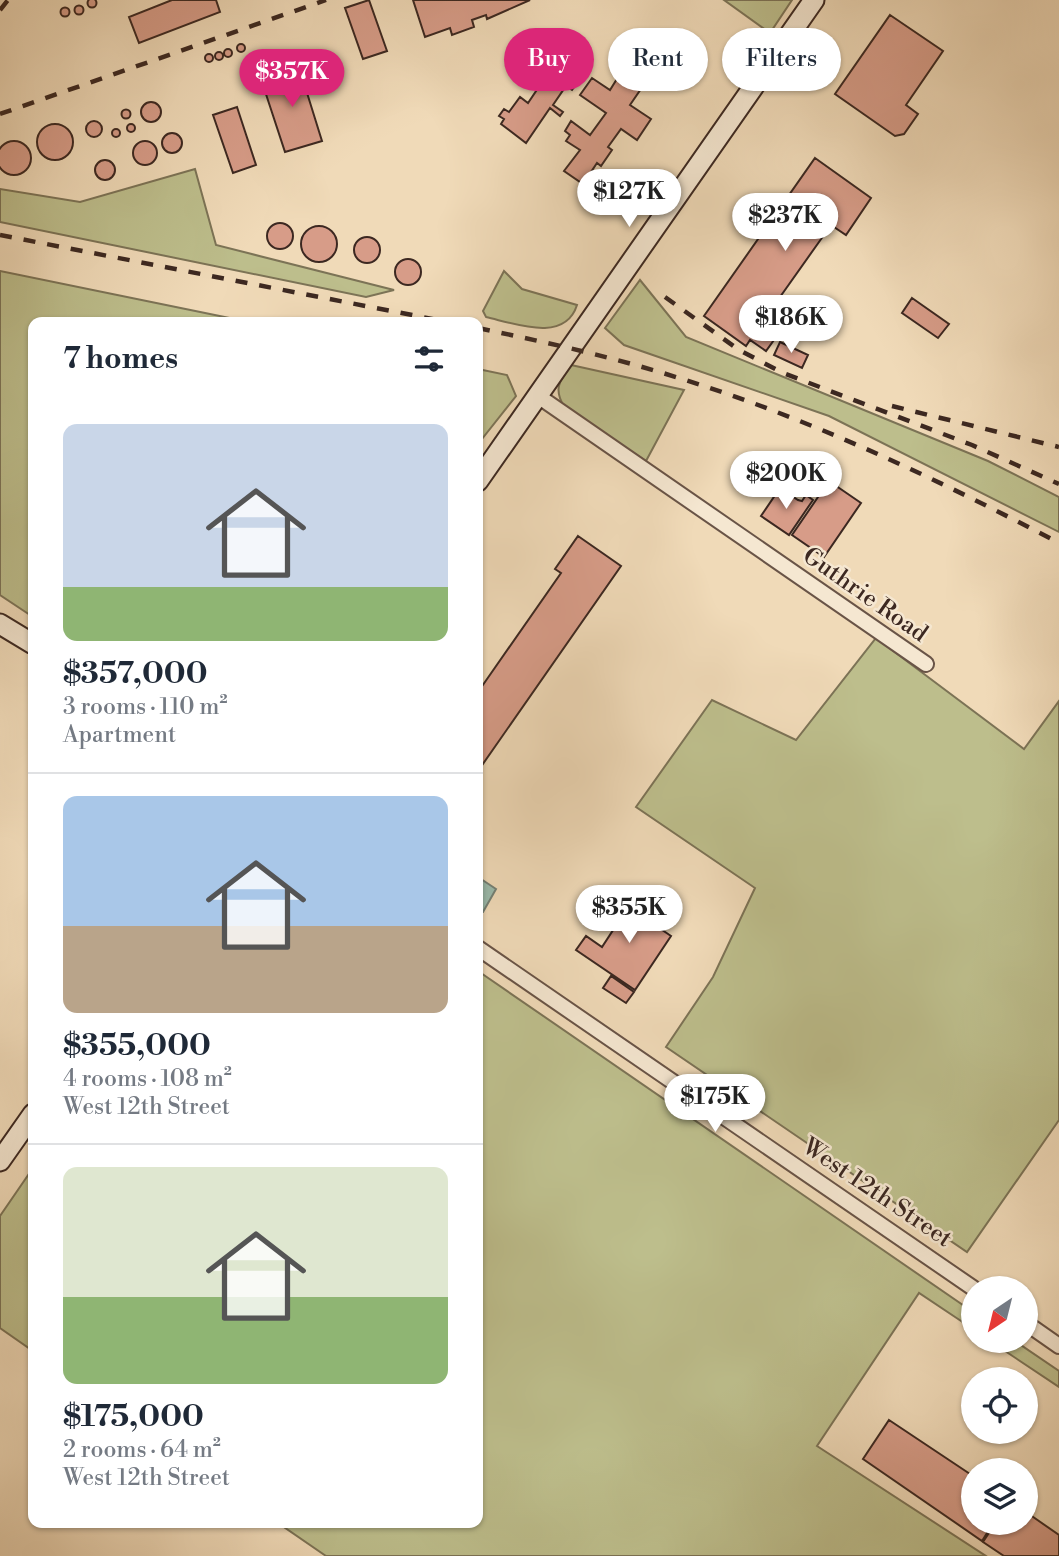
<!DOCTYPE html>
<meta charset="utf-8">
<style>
:root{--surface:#fff;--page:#f2f2f3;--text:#1f2937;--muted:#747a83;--line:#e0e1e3;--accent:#db2777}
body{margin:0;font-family:"Libre Bodoni",serif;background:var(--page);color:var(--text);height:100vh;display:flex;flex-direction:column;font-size:26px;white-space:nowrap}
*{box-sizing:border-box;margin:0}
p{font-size:23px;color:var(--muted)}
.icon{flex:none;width:38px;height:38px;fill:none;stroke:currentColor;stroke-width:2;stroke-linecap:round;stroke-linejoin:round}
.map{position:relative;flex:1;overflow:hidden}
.details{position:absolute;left:28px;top:317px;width:455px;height:1211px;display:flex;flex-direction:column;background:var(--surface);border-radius:14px;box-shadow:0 2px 5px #0004}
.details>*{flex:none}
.banner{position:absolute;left:504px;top:28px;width:450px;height:63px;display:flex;gap:14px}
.needle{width:46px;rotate:215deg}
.controls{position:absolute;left:961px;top:1276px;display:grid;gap:14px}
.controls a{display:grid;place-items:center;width:77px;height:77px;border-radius:50%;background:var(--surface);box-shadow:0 2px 5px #0004;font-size:35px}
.price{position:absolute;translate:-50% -60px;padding:0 16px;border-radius:24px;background:#fff;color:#222;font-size:23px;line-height:46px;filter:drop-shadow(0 2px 4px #0008)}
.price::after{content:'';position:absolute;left:50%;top:42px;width:21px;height:16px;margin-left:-10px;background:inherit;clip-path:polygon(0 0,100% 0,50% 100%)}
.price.selected{background:var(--accent);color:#fff}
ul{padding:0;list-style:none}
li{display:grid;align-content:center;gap:14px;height:371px;padding:0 35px}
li+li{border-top:2px solid var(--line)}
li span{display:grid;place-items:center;height:217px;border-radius:14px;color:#555}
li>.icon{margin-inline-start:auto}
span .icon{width:126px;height:126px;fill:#fffc;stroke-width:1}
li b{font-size:30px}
h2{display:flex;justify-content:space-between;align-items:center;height:84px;padding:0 35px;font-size:30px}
.tag{padding:0 24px;border-radius:32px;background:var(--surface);box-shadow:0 2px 5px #0004;font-size:24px;line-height:63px}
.tag.selected{background:var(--accent);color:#fff}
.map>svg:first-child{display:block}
.green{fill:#bdbe8c;stroke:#7c7356;stroke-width:2}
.water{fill:#9abbad;stroke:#748075;stroke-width:2}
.building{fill:#d79c88;stroke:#3c2821;stroke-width:2}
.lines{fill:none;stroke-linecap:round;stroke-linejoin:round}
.street-casing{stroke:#695447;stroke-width:18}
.secondary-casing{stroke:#3c2821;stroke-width:23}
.street{stroke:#f5e7d1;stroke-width:14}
.secondary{stroke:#f5e7d1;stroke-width:19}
.rail{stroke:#3c2821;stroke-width:4.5;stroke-dasharray:12 12;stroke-linecap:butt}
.labels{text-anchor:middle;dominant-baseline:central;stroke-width:5;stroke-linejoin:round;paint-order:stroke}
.street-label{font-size:24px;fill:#3c2821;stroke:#f5e7d1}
</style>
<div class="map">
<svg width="1059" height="1556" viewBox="0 0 1059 1556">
<rect width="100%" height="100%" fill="#f0dab8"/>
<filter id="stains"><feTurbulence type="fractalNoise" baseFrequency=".00286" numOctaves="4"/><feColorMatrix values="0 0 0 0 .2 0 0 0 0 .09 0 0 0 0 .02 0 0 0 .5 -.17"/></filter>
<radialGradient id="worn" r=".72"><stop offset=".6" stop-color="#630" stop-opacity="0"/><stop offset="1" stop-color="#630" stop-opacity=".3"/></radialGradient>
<path class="green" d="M724 0H792L770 33Z
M195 169 216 245 394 290 366 297 0 222V189L80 202Z
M0 271 249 322H33V617L0 595Z
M504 271 522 289 577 305C565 343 516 324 486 317L483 311Z
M640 280 686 337 988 461 1059 497V532L829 416 624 345 605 328Z
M571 365 684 390 646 461 565 408C553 390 559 381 571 365Z
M478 369 507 375 516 396 478 444Z
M876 638 1024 749 1059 701V1120L967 1252 666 1047 713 977 755 888 636 807 712 700 796 740Z
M478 971 973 1312V1329L919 1293 817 1446 986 1556H326L278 1523 478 1522Z
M33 1168V1351L0 1328V1216Z
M990 1341H1015L1059 1371V1387Z"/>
<path class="water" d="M478 877 496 889 483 912H478Z"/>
<path class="building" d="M87.5 3a4.5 4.5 0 1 1 9 0a4.5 4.5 0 1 1-9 0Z
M172 0H216L220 12 139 43 129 17Z
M369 0 387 51 363 59 345 8Z
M413 0H530L487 19 486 15 472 20 474 27 452 35 450 28 425 37Z
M74.5 10a4.5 4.5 0 1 1 9 0a4.5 4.5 0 1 1-9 0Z
M60.5 12a4.5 4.5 0 1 1 9 0a4.5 4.5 0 1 1-9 0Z
M890 15 943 51 906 105 918 114 904 134 895 136 835 94Z
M647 34 669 48 630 105 651 119 637 140 621 129 608 147 612 150 601 166 597 163 583 184 564 171 580 150 566 141 570 135 565 131 571 121 590 135 606 113 580 95 592 78 610 90 620 74 615 70 622 60 627 64Z
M237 48a4 4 0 1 1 8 0a4 4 0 1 1-8 0Z
M224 53a4 4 0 1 1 8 0a4 4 0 1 1-8 0Z
M215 56a4 4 0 1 1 8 0a4 4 0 1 1-8 0Z
M205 58a4 4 0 1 1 8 0a4 4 0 1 1-8 0Z
M559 57 584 74 572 90 566 86 553 105 563 112 560 116 550 108 526 143 501 124 504 119 499 116 504 109 509 112 520 97 528 103Z
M298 67H305L309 78 303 80 322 141 285 152 261 79Z
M141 112a10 10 0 1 1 20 0a10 10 0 1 1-20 0Z
M237 107 256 165 233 173 213 115Z
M121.5 114a4.5 4.5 0 1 1 9 0a4.5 4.5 0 1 1-9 0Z
M86 129a8 8 0 1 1 16 0a8 8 0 1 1-16 0Z
M127 128a4 4 0 1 1 8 0a4 4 0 1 1-8 0Z
M37 142a18 18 0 1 1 36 0a18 18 0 1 1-36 0Z
M112 133a4 4 0 1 1 8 0a4 4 0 1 1-8 0Z
M162 143a10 10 0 1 1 20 0a10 10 0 1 1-20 0Z
M133 153a12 12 0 1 1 24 0a12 12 0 1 1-24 0Z
M-3 158a17 17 0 1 1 34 0a17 17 0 1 1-34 0Z
M815 158 871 198 846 235 831 225 768 314 784 326 766 351 750 340 746 346 704 316Z
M95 170a10 10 0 1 1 20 0a10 10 0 1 1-20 0Z
M267 236a13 13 0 1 1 26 0a13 13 0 1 1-26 0Z
M301 244a18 18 0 1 1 36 0a18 18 0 1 1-36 0Z
M354 250a13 13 0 1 1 26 0a13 13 0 1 1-26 0Z
M395 272a13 13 0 1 1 26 0a13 13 0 1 1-26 0Z
M912 298 949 324 938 338 902 313Z
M780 342 808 355 802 368 774 355Z
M829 481 861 503 824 557 792 535Z
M780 488 798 500 802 501 806 495 813 500 789 535 761 516Z
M578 536 621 566 478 771V692L561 573 555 569Z
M636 895 657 910 649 921 671 936 635 990 576 950 586 936 602 947Z
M611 976 634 992 626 1003 603 988Z
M889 1420 973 1476V1522H994L982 1541 863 1459Z
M1026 1512 1059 1535V1556H1004L983 1542 996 1522H1026Z"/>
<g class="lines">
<g class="street-casing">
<path id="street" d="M538 396 926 664
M478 948 973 1288
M1026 1323 1059 1346"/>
</g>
<g class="secondary-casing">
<path id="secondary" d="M478 481 814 0
M0 624 33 644
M0 1161 33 1114"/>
</g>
<use href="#street" class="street"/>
<use href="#secondary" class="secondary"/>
<path class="rail" d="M0 10 8 0
M0 114 326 0
M0 235 448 322
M665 297 739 350 783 373 972 445 1059 484
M478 328C545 342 613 357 679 378 811 419 937 479 1059 543
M892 406 1059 447"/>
</g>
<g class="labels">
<g class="street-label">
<text transform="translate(865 595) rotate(35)">Guthrie Road</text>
<text transform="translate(877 1193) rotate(34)">West 12th Street</text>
</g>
</g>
<rect width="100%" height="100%" filter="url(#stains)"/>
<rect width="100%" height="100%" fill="url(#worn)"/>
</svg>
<div class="controls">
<a><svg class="needle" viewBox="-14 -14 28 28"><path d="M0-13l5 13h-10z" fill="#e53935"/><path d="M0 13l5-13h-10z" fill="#747a83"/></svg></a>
<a><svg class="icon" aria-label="locate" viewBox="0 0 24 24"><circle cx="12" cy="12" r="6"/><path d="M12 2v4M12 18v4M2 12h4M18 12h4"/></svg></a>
<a><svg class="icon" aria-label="layers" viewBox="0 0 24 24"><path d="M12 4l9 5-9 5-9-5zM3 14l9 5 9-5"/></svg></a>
</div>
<b class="price selected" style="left:292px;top:109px">$357K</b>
<b class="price" style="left:629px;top:229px">$127K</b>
<b class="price" style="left:785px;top:253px">$237K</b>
<b class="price" style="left:791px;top:355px">$186K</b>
<b class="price" style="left:786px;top:511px">$200K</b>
<b class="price" style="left:629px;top:945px">$355K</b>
<b class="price" style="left:715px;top:1134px">$175K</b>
<div class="banner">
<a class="tag selected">Buy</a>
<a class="tag">Rent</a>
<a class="tag">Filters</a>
</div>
<section class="details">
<h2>7 homes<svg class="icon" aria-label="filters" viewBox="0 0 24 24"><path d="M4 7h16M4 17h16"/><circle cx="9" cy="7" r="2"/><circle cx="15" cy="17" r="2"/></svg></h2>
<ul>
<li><span style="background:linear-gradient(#c9d6e8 75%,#8fb573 0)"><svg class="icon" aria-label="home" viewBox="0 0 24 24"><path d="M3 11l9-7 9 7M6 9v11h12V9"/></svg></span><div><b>$357,000</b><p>3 rooms · 110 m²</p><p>Apartment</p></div></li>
<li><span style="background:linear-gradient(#a9c7e8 60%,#b9a48a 0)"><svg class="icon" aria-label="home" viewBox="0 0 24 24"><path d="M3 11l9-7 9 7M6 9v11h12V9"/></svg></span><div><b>$355,000</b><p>4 rooms · 108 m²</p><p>West 12th Street</p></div></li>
<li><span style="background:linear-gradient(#dfe7d0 60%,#8fb573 0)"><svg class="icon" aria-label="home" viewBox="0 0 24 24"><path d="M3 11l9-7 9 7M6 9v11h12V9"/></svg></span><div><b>$175,000</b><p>2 rooms · 64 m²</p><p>West 12th Street</p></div></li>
</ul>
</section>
</div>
